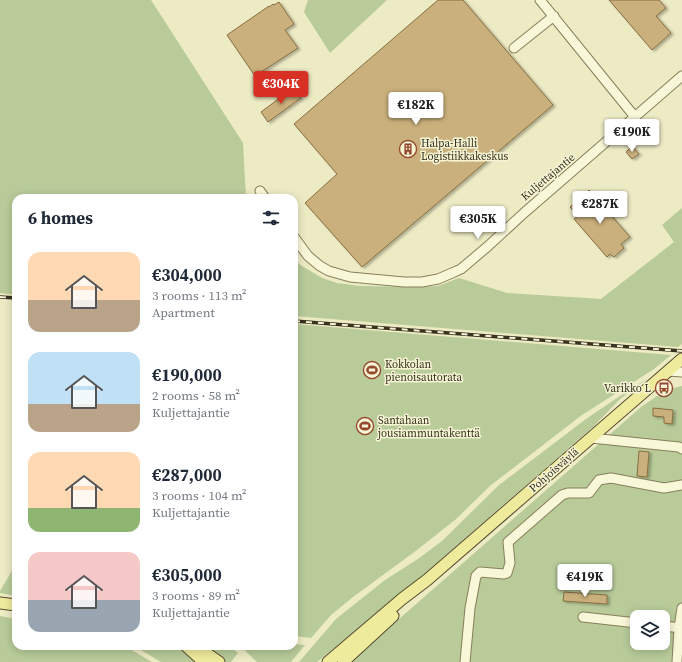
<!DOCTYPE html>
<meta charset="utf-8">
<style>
:root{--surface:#fff;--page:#f2f2f3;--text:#1f2937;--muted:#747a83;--accent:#d93025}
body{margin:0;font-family:"Source Serif 4",serif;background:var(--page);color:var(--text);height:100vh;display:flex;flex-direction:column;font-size:15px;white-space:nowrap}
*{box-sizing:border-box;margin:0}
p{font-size:13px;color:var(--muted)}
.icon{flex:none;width:22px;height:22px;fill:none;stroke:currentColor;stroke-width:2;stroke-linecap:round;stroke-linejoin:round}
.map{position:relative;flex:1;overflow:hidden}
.details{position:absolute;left:12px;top:194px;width:286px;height:456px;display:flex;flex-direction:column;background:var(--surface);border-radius:12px;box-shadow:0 2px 10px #0003}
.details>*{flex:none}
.fabs{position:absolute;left:630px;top:610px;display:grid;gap:8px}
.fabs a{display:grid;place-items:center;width:40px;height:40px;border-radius:8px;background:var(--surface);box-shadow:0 2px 10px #0003;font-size:20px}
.price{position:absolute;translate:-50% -34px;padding:0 9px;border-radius:4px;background:#fff;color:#222;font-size:13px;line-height:26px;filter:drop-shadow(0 1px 2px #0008)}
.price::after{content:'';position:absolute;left:50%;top:24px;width:12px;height:9px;margin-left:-6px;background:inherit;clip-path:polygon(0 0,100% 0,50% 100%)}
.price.active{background:var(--accent);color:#fff}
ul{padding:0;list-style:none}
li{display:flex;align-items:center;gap:12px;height:100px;padding:0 16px}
li span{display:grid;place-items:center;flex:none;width:112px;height:80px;border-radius:12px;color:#555}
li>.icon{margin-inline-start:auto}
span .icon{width:48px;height:48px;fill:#fffc;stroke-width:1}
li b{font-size:17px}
h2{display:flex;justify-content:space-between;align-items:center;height:48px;padding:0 16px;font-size:17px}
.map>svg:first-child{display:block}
.green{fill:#b8cb99;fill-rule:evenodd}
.building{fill:#cab07b;stroke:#866e41;filter:url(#shadow)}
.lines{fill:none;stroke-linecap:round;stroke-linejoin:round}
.minor-casing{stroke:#887e5b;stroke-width:11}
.major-casing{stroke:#554b2f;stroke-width:13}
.minor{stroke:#f8f7d8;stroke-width:9}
.major{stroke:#efeb9d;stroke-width:11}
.rail-casing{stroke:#38311f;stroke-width:3.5}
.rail{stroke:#f5f4d4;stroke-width:2;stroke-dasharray:6;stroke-linecap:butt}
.labels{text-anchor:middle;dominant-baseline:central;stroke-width:3;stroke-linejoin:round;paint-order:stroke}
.poi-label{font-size:11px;fill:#38311f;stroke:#f5f4d4;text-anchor:start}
.street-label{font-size:11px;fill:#38311f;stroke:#f5f4d4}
</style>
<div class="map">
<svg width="682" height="662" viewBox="0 0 682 662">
<defs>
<filter id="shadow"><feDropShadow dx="2.5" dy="1.5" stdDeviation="1" flood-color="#0004"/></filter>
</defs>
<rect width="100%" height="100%" fill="#edebc4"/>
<path class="green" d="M0 0H151L243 143 246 198H16V295L0 293Z
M308 0H387L330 53 304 12Z
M682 208V344L678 347 294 316V260L302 266 322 278 337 283 360 286 422 287 438 286 459 278 507 293 601 299 674 242 662 225Z
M294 324 671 355 654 369 582 415 491 485 455 520 413 553 353 597 331 615 311 638 294 636Z
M648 378 620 399 594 426 393 601 317 662H299L336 619 385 580 418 559 442 541 499 485 586 419 614 400Z
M682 386V662H350L641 407 666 390ZM637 617H663V643H637Z
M16 564V596L0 593V591Z
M0 616 16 619V646H125L152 662H0Z
M294 644 305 645 291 662H257L240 646H294Z
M134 646H176L195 662H161Z
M204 646H229L238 653 231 662H226Z"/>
<path class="building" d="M438 0H463L553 105 362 267 305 203 337 174 294 124Z
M609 0H659L666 8 656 16 671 33 652 50Z
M279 2 294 24 285 30 298 48 255 76 227 35 269 6V7L273 4 274 5Z
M293 88 301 98 268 122 261 112Z
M632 146 639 154 632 159 626 152Z
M589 190 630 237 621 244 624 248 614 257 610 254 607 257 574 219 578 216 570 207Z
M653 408 673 410 672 424 664 423V417L653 416Z
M639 451 649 452 647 477 637 476Z
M564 592 607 595V604L563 601Z"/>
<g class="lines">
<g class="minor-casing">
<path id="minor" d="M540 0 635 117
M514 48 554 16
M260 191 265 198
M294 237 308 256 320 266 329 271 350 277 404 282H422L438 279 452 273 461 269 487 247 524 213 682 76
M668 371 682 372
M591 438 679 447 682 449
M583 617 637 623
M663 626 682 628
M465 662 470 608 476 576 480 572 504 574 507 573 510 563 508 542 562 495 568 493H589L599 480 611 478 664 488 682 485
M677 662 679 628 682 608"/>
</g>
<g class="major-casing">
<path id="major" d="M0 603 16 605
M186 646 204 662
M196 646 219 662
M328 662 402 599 427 580 682 359
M343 662 393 616"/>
</g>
<use href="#minor" class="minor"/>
<use href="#major" class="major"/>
<g class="rail-casing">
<path id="rail" d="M0 297 16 298
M294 321 682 351"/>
</g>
<use href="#rail" class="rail"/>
</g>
<defs>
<g id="building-ring" transform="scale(0.9)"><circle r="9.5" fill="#f5f4d4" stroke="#95462c" stroke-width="1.5"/><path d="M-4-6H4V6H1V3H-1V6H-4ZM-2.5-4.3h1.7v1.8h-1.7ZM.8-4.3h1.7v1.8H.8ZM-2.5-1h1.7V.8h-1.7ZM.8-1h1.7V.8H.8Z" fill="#95462c"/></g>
<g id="stadium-ring" transform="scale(0.9)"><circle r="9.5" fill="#f5f4d4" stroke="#95462c" stroke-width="1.5"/><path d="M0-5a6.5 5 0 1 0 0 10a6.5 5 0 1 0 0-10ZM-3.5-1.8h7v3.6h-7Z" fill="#95462c"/></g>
<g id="bus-ring" transform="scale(0.9)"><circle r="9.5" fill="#f5f4d4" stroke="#95462c" stroke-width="1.5"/><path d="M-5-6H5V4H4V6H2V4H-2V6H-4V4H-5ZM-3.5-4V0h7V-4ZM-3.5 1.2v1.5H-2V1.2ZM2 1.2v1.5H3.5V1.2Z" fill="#95462c"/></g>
</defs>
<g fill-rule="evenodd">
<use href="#building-ring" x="408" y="149"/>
<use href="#stadium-ring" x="372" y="370"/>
<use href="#bus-ring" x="664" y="388"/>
<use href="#stadium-ring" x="365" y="426"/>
</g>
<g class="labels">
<g class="poi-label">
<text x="421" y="143">Halpa-Halli<tspan x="421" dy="13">Logistiikkakeskus</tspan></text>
<text x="385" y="364">Kokkolan<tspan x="385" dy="13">pienoisautorata</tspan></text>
<text x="651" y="388" text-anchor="end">Varikko L</text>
<text x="378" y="420">Santahaan<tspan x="378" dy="13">jousiammuntakenttä</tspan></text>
</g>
<g class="street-label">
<text transform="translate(548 177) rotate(-40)">Kuljettajantie</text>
<text transform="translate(554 470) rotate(-41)">Pohjoisväylä</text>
</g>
</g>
</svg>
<div class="fabs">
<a><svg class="icon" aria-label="layers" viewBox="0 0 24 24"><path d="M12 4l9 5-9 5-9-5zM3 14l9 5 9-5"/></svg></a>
</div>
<b class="price active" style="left:281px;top:105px">€304K</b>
<b class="price" style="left:416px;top:126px">€182K</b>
<b class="price" style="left:632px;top:153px">€190K</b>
<b class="price" style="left:600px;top:225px">€287K</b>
<b class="price" style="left:478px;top:240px">€305K</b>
<b class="price" style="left:585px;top:598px">€419K</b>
<section class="details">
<h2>6 homes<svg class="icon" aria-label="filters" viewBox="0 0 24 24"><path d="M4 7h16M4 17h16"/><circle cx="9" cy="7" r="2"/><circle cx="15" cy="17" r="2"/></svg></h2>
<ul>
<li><span style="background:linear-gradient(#ffd9b3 60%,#b9a48a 0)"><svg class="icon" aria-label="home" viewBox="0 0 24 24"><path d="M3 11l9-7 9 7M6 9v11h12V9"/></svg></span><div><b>€304,000</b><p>3 rooms · 113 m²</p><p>Apartment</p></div></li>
<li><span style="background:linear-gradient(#bfe0f5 65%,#b9a48a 0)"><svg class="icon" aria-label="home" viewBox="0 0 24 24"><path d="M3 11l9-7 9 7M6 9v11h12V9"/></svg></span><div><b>€190,000</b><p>2 rooms · 58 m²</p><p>Kuljettajantie</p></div></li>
<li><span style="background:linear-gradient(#ffd9b3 70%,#8fb573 0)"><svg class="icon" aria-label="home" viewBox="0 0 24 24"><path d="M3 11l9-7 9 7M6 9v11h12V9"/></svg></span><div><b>€287,000</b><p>3 rooms · 104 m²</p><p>Kuljettajantie</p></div></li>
<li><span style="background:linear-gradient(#f6c9c9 60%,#9aa5b1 0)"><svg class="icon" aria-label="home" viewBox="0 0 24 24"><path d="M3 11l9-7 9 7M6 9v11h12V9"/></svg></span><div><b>€305,000</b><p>3 rooms · 89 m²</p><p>Kuljettajantie</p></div></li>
</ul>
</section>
</div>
